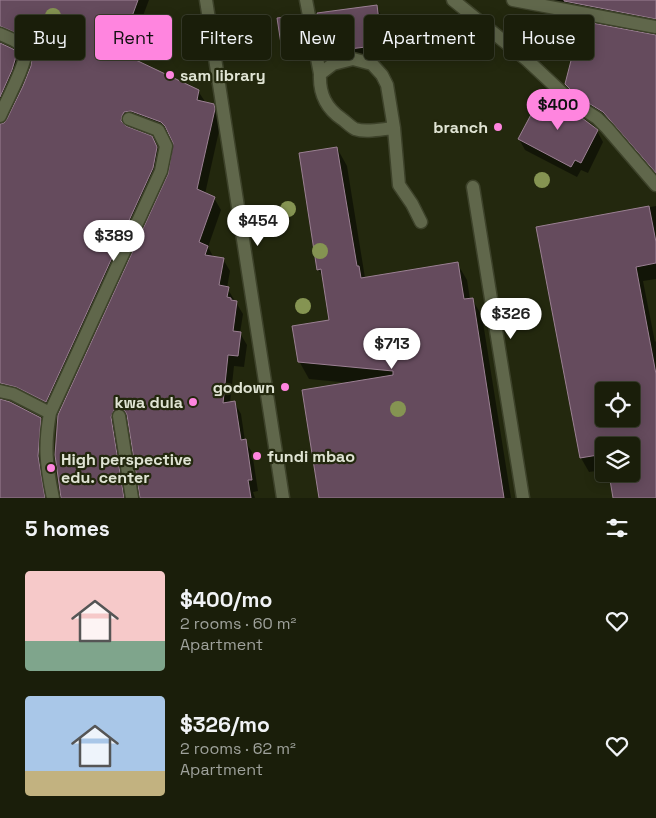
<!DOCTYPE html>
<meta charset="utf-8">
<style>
:root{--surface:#1a1e0a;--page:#272b18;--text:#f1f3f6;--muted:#9fa29c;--line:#383c2b;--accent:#ff85df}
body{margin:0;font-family:"Space Grotesk",sans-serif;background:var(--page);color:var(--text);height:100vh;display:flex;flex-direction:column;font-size:19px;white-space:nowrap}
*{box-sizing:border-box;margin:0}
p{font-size:16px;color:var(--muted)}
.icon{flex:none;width:28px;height:28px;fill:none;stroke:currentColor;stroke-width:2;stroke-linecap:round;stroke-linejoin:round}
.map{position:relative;height:498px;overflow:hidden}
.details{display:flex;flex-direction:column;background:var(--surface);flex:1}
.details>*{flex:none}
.top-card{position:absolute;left:15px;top:15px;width:626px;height:45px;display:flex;gap:10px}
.controls{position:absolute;left:595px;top:382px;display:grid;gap:10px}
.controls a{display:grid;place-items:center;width:45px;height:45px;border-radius:5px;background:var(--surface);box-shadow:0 2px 12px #0003,0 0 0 1px var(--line);font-size:25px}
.price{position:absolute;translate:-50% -42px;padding:0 11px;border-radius:18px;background:#fff;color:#222;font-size:16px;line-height:32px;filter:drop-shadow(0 1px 2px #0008)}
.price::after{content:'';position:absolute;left:50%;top:30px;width:15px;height:11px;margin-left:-8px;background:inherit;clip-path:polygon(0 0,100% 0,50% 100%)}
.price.on{background:var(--accent);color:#111}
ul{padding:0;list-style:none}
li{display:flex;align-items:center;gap:15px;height:125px;padding:0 25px}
li span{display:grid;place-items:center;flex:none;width:140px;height:100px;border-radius:5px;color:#555}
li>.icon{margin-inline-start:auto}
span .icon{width:60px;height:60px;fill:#fffc;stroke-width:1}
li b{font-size:21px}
h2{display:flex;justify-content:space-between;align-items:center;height:60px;padding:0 25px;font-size:21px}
.tag{padding:0 18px;border-radius:5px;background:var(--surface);box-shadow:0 2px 12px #0003,0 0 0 1px var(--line);font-size:18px;line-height:45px}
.tag.on{background:var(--accent);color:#111}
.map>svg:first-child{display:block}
.shadow{fill:#0007;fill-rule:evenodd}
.building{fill:#654b5d;stroke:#9b8093;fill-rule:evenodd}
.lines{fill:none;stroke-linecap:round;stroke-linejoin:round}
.minor-casing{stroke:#3d422a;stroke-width:15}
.minor{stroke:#60674b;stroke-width:12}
.tree{fill:#859452}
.poi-dot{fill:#ff85df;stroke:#23280e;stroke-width:2}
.labels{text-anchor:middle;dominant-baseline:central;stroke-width:4.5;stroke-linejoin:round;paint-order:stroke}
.poi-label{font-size:16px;font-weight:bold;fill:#e0e4d4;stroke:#23280e;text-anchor:start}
</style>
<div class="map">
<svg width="656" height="498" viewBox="0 0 656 498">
<rect width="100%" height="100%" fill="#23280e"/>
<path class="shadow" d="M0 0H149L127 58 198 91 206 103 213 105 220 117 221 122 205 194 214 198 221 210 208 247 214 258 223 259 230 271 227 288 243 314 240 333 247 345 244 367 234 366 230 403 234 402 241 414 245 441 252 452 258 491 253 492 255 498H141L129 420 124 419 128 498H62L170 175 175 147 169 134 139 123 131 124 127 128 151 137 163 160 53 413 0 391V126L8 120 32 66 34 51 30 47 1 39 0 42Z
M531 0H656V31Z
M376 6 382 17 387 55 332 62 326 52Z
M300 16 303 21 308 46 285 49 282 43Z
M656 36V176L575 99 566 84 573 57 563 54 555 40Z
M0 44 16 54 23 66 21 73 0 124Z
M597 131 603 142 588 173 581 170 577 177 525 150 519 139Z
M337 148 347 166 365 278 457 263 467 280 470 299H472L482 316 511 498H320L350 383 309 379 299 361 331 321 324 279 318 269Z
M656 206V279L643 281 655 342 656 341V498H614L611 474H631V446H604V470L589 472 581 458 538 228ZM604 391H631V419H604Z
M0 401 40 418 47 430 49 498H0Z"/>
<path class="building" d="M0 0H138L119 52 199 90 197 100 214 104 215 109 197 189 215 197 199 242 208 246 205 255 224 258 219 285 229 287 227 297 231 298V300L237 301 233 331 241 332 238 356 228 355 223 403 235 401 241 440 246 439 252 480H248L251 498H140L127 415 125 411 118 408 114 410 111 417 124 498H61L55 455 58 415 168 174 173 143 165 126 161 122 131 111 124 112 122 116 121 121 126 126 152 136 157 147 153 168 46 402 16 387 0 383V124L4 123 7 119 23 86 31 66 33 51 30 42 23 36 0 26Z
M564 0H656V19L564 1Z
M377 5 382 45 325 52 317 13Z
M301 15 305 41 281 44 277 18Z
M560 17 656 35V173L603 112 577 96 565 84 575 45 553 40Z
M0 43 13 49 17 53 12 70 0 97Z
M543 92 558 100 598 130 581 163 575 160 571 167 518 139Z
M337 147 357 266H359L361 278 458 262 464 299 473 298 504 498H319L302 390 393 375V371L298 362 292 326 329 320 321 269 317 270 299 153Z
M649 206 656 242V263L636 267 656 374V498H613L609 474H631V446H604V454L580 458 536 227ZM604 391H631V419H604Z
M0 399 10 402 41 418 38 456 45 498H0Z"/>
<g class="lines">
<g class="minor-casing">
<path id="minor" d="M206 0 283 498
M306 0 320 74
M453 0 527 60 572 102 597 118 607 128 656 185
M513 0 656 27
M0 34C8 38 22 41 25 51 28 61 5 104 0 116
M394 128C382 129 366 133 355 129 351 127 346 122 342 119 326 108 319 94 320 74L333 64 353 59 372 64 382 75 387 85 394 128 399 185 412 204 421 222
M473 187 523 498
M0 391 13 394 50 413
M119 416 132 498
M53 498C46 465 44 446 50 413L161 171 166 146 158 130 129 119"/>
</g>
<use href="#minor" class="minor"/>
</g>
<g class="tree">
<circle cx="53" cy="16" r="8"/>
<circle cx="542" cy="180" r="8"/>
<circle cx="288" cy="209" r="8"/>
<circle cx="320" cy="251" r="8"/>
<circle cx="303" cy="306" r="8"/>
<circle cx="398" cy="409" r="8"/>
</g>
<g class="poi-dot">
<circle cx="170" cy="75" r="5"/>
<circle cx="498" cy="127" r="5"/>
<circle cx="285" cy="387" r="5"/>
<circle cx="193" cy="402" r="5"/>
<circle cx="257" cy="456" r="5"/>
<circle cx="51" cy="468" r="5"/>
</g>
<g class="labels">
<g class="poi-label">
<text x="180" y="75">sam library</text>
<text x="488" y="127" text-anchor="end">branch</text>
<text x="275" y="387" text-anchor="end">godown</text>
<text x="183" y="402" text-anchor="end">kwa dula</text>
<text x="267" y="456">fundi mbao</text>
<text x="61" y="459">High perspective<tspan x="61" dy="18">edu. center</tspan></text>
</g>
</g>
</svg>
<div class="controls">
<a><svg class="icon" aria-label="locate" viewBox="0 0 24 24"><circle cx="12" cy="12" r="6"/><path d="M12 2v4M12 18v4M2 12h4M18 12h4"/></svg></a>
<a><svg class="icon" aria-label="layers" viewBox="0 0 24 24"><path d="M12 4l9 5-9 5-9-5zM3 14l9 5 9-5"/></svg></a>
</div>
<b class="price on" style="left:558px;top:131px">$400</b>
<b class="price" style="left:258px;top:247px">$454</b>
<b class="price" style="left:114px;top:262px">$389</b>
<b class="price" style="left:511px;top:340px">$326</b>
<b class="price" style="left:392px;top:370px">$713</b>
<div class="top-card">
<a class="tag">Buy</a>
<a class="tag on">Rent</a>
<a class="tag">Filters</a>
<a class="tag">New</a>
<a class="tag">Apartment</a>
<a class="tag">House</a>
</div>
</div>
<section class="details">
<h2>5 homes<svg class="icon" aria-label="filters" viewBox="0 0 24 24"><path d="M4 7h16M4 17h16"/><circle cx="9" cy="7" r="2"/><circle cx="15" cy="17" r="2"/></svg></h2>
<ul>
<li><span style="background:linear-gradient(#f6c9c9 70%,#7fa58c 0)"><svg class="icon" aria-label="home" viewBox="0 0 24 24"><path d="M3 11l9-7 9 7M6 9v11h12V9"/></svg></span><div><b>$400/mo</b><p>2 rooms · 60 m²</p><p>Apartment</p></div><svg class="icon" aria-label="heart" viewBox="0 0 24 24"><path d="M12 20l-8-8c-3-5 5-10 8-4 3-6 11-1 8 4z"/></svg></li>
<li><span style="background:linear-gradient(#a9c7e8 75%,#c2b280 0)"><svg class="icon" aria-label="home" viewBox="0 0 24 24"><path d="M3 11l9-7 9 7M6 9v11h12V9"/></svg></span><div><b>$326/mo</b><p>2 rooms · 62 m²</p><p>Apartment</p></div><svg class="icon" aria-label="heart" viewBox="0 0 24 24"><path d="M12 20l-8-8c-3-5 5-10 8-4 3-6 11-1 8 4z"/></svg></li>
</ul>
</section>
